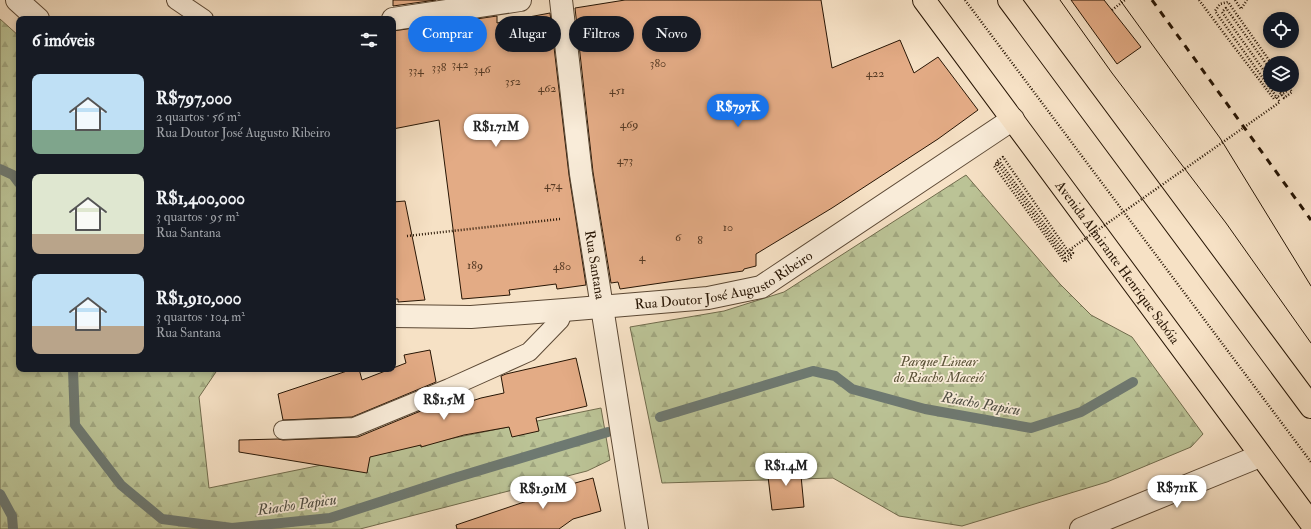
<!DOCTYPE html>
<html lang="pt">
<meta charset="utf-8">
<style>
:root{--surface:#171b24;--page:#242831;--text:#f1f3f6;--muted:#9ea1a6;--accent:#1a73e8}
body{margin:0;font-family:"IM FELL Double Pica",serif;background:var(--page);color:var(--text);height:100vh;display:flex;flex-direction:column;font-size:15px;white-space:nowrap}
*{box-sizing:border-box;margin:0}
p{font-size:13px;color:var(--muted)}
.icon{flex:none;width:22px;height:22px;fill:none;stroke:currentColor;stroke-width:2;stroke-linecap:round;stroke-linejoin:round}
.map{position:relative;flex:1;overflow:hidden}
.panel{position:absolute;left:16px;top:16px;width:380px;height:356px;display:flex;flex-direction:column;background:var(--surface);border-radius:8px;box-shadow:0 2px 6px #0003}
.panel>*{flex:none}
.hud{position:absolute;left:408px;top:16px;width:380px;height:36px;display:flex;gap:8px}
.buttons{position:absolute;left:1263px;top:12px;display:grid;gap:8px}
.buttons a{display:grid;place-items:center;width:36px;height:36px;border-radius:50%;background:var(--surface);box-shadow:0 2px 6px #0003;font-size:20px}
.price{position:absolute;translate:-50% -34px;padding:0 9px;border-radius:14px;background:#fff;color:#222;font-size:13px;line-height:26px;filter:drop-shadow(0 1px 2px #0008)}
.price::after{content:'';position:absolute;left:50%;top:24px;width:12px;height:9px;margin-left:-6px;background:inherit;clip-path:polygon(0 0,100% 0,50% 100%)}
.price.on{background:var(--accent);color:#fff}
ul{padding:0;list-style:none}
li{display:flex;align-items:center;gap:12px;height:100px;padding:0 16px}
li span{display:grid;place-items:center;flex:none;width:112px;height:80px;border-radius:8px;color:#555}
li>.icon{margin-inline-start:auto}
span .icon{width:48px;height:48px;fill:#fffc;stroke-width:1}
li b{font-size:17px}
h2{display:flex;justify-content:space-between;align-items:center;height:48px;padding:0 16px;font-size:17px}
.pill{padding:0 14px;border-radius:18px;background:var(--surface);box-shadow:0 2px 6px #0003;font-size:14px;line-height:36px}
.pill.on{background:var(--accent);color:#fff}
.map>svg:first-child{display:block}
.forest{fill:url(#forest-firs);stroke:#716c4d}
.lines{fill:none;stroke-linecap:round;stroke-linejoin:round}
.stream{stroke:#6e7971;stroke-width:10}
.building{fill:#e3ab85;stroke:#271504}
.lane-casing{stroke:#5b4834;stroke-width:20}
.street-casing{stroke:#5b4834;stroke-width:24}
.highway-casing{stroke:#271504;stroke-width:24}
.path{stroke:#271504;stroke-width:2.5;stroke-dasharray:1 2;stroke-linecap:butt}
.lane{stroke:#f9ecd9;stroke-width:18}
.street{stroke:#f9ecd9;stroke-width:22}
.highway{stroke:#f6e1c5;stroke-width:22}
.tram{stroke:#271504;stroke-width:1}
.rail{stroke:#271504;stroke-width:3;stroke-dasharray:7 7;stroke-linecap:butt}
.path-bridge{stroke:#271504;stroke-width:2.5;stroke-dasharray:1 2;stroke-linecap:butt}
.labels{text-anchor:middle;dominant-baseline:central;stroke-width:3.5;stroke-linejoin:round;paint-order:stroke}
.number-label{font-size:12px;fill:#563a24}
.street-label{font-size:14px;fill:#271504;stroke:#f9ecd9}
.park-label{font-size:14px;font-style:italic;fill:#5b5237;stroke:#f9ecd9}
.water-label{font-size:15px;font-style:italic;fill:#504f44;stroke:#f9ecd9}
</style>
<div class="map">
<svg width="1311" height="529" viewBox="0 0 1311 529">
<defs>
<pattern id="forest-firs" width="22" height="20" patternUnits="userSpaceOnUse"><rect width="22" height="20" fill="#bbc396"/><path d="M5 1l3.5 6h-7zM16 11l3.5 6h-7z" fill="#a1a780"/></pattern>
</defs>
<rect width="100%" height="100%" fill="#f6e1c5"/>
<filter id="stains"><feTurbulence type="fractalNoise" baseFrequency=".005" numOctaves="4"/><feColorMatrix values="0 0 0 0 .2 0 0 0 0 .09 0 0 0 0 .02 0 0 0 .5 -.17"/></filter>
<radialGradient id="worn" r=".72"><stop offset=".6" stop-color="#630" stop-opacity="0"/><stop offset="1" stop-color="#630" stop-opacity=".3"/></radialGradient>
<path class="forest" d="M0 19 19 36V369H218L199 397 209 488 601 408 610 460 587 471 360 529H0Z
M966 175 1060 284 1091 315 1132 337 1203 434 1191 447 1107 482 962 526 899 516 833 478 662 483 630 327 724 311 784 292Z"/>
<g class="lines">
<path class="stream" d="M0 169 13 175 19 183
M73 369 75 425 121 485 162 519 232 528 330 518 451 479 608 432
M660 417 813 371 835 376 852 389 925 409 1031 428 1081 412 1133 382
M0 494 12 516 13 529"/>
</g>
<path class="building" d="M393 0H436L393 6Z
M625 0H821L832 68 900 40 914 73 938 57 978 110 938 139 832 208 756 254V266L744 269 743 271 620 289 618 282 611 283 593 172 575 8Z
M1071 0H1104L1141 47 1117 64Z
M550 13 569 175 586 285 557 289 556 284 509 290 510 295 462 299 439 120 393 129V31L497 16V23Z
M405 201 425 300 398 302V299H393V202Z
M430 350 436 382 352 417 283 420 278 394 353 369H359L362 380 406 363 404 355Z
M576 358 587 406 536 418 539 431 512 437 509 427 464 435 421 447V445L370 457 367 473 239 452V440L278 439 283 440 358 437 440 403 441 411 481 398 504 393 501 376 506 374Z
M800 465 804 507 772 510 767 468Z
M593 478 601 511 573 519 559 529H457L456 525 536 498 561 487Z"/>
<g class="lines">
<g class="lane-casing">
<path id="lane" d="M176 0 204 19
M283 430 354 427 449 388 529 352 560 320 564 310"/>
</g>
<g class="street-casing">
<g id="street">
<path d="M17 0 38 19"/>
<path id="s1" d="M561 0 581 174 637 529"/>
<path d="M393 19 520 0"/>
<path id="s2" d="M393 316 471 317 564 310 708 298 761 287 1013 119"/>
<path d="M1081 529 1260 456"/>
</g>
</g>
<g class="highway-casing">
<g id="highway">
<path id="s3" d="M924 0 1311 523"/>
<path d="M1009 0 1311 407"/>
</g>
</g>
<path class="path" d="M965 0 1311 462
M1199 0 1235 48
M1235 0 1241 9 1247 0
M1112 10 1125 0
M1271 63 1228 2 1220 4 1215 11 1280 102
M1270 69 1226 8 1222 12 1270 79
M1275 85 1284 98 1292 92 1287 85
M1282 85 1287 91
M407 236 560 219
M1065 258 1073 253 1071 249"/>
<use href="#lane" class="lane"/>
<use href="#street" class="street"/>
<use href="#highway" class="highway"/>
<path class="tram" d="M1060 0 1112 73 1226 223 1311 343
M1120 0 1220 138 1311 286"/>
<path class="rail" d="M1152 0 1311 220"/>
<path class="path-bridge" d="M1235 48 1274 99 1287 91
M1065 258 996 162 1003 157 1072 257 1065 262 994 166 1000 162 1065 253 1280 102"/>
</g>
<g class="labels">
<g class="number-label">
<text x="658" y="63">380</text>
<text x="460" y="64">342</text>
<text x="439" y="67">338</text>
<text x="482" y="69">346</text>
<text x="416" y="70">334</text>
<text x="875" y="73">422</text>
<text x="513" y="81">352</text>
<text x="547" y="88">462</text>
<text x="617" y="90">451</text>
<text x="629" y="124">469</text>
<text x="625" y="160">473</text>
<text x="553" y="185">474</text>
<text x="728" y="227">10</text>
<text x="678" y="237">6</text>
<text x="700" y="240">8</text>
<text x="642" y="257">4</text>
<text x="475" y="265">189</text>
<text x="562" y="266">480</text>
</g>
<g class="street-label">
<text stroke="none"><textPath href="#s3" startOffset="326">Avenida Almirante Henrique Sabóia</textPath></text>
<text stroke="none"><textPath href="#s1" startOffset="267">Rua Santana</textPath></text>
<text stroke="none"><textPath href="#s2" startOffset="336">Rua Doutor José Augusto Ribeiro</textPath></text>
</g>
<g class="park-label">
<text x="939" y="361">Parque Linear<tspan x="939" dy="16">do Riacho Maceió</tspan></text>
</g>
<g class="water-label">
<text transform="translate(981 404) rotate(10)">Riacho Papicu</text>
<text transform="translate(297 505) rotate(-8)">Riacho Papicu</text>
</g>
</g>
<rect width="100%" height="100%" filter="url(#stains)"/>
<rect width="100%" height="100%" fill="url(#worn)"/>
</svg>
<div class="buttons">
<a><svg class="icon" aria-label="locate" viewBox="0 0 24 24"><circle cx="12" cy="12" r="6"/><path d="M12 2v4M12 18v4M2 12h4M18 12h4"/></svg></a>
<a><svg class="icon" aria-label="layers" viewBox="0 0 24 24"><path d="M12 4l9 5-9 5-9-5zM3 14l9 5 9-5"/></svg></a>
</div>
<b class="price on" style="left:738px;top:128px">R$797K</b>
<b class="price" style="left:496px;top:148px">R$1.71M</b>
<b class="price" style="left:444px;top:421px">R$1.5M</b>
<b class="price" style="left:786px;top:487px">R$1.4M</b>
<b class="price" style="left:1177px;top:509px">R$711K</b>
<b class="price" style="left:543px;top:510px">R$1.91M</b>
<div class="hud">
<a class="pill on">Comprar</a>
<a class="pill">Alugar</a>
<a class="pill">Filtros</a>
<a class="pill">Novo</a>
</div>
<section class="panel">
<h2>6 imóveis<svg class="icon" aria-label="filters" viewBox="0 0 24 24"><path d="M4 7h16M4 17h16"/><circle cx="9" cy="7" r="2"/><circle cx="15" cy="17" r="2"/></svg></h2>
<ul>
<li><span style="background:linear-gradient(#bfe0f5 70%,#7fa58c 0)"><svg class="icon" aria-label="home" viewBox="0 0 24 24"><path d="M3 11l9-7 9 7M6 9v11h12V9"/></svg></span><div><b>R$797,000</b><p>2 quartos · 56 m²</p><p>Rua Doutor José Augusto Ribeiro</p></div></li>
<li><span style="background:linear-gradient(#dfe7d0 75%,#b9a48a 0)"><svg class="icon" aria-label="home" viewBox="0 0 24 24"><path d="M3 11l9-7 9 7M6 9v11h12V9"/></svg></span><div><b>R$1,400,000</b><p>3 quartos · 95 m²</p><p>Rua Santana</p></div></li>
<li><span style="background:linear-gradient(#bfe0f5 65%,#b9a48a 0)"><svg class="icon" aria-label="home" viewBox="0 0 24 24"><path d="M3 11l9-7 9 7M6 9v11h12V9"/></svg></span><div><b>R$1,910,000</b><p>3 quartos · 104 m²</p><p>Rua Santana</p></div></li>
</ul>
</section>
</div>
